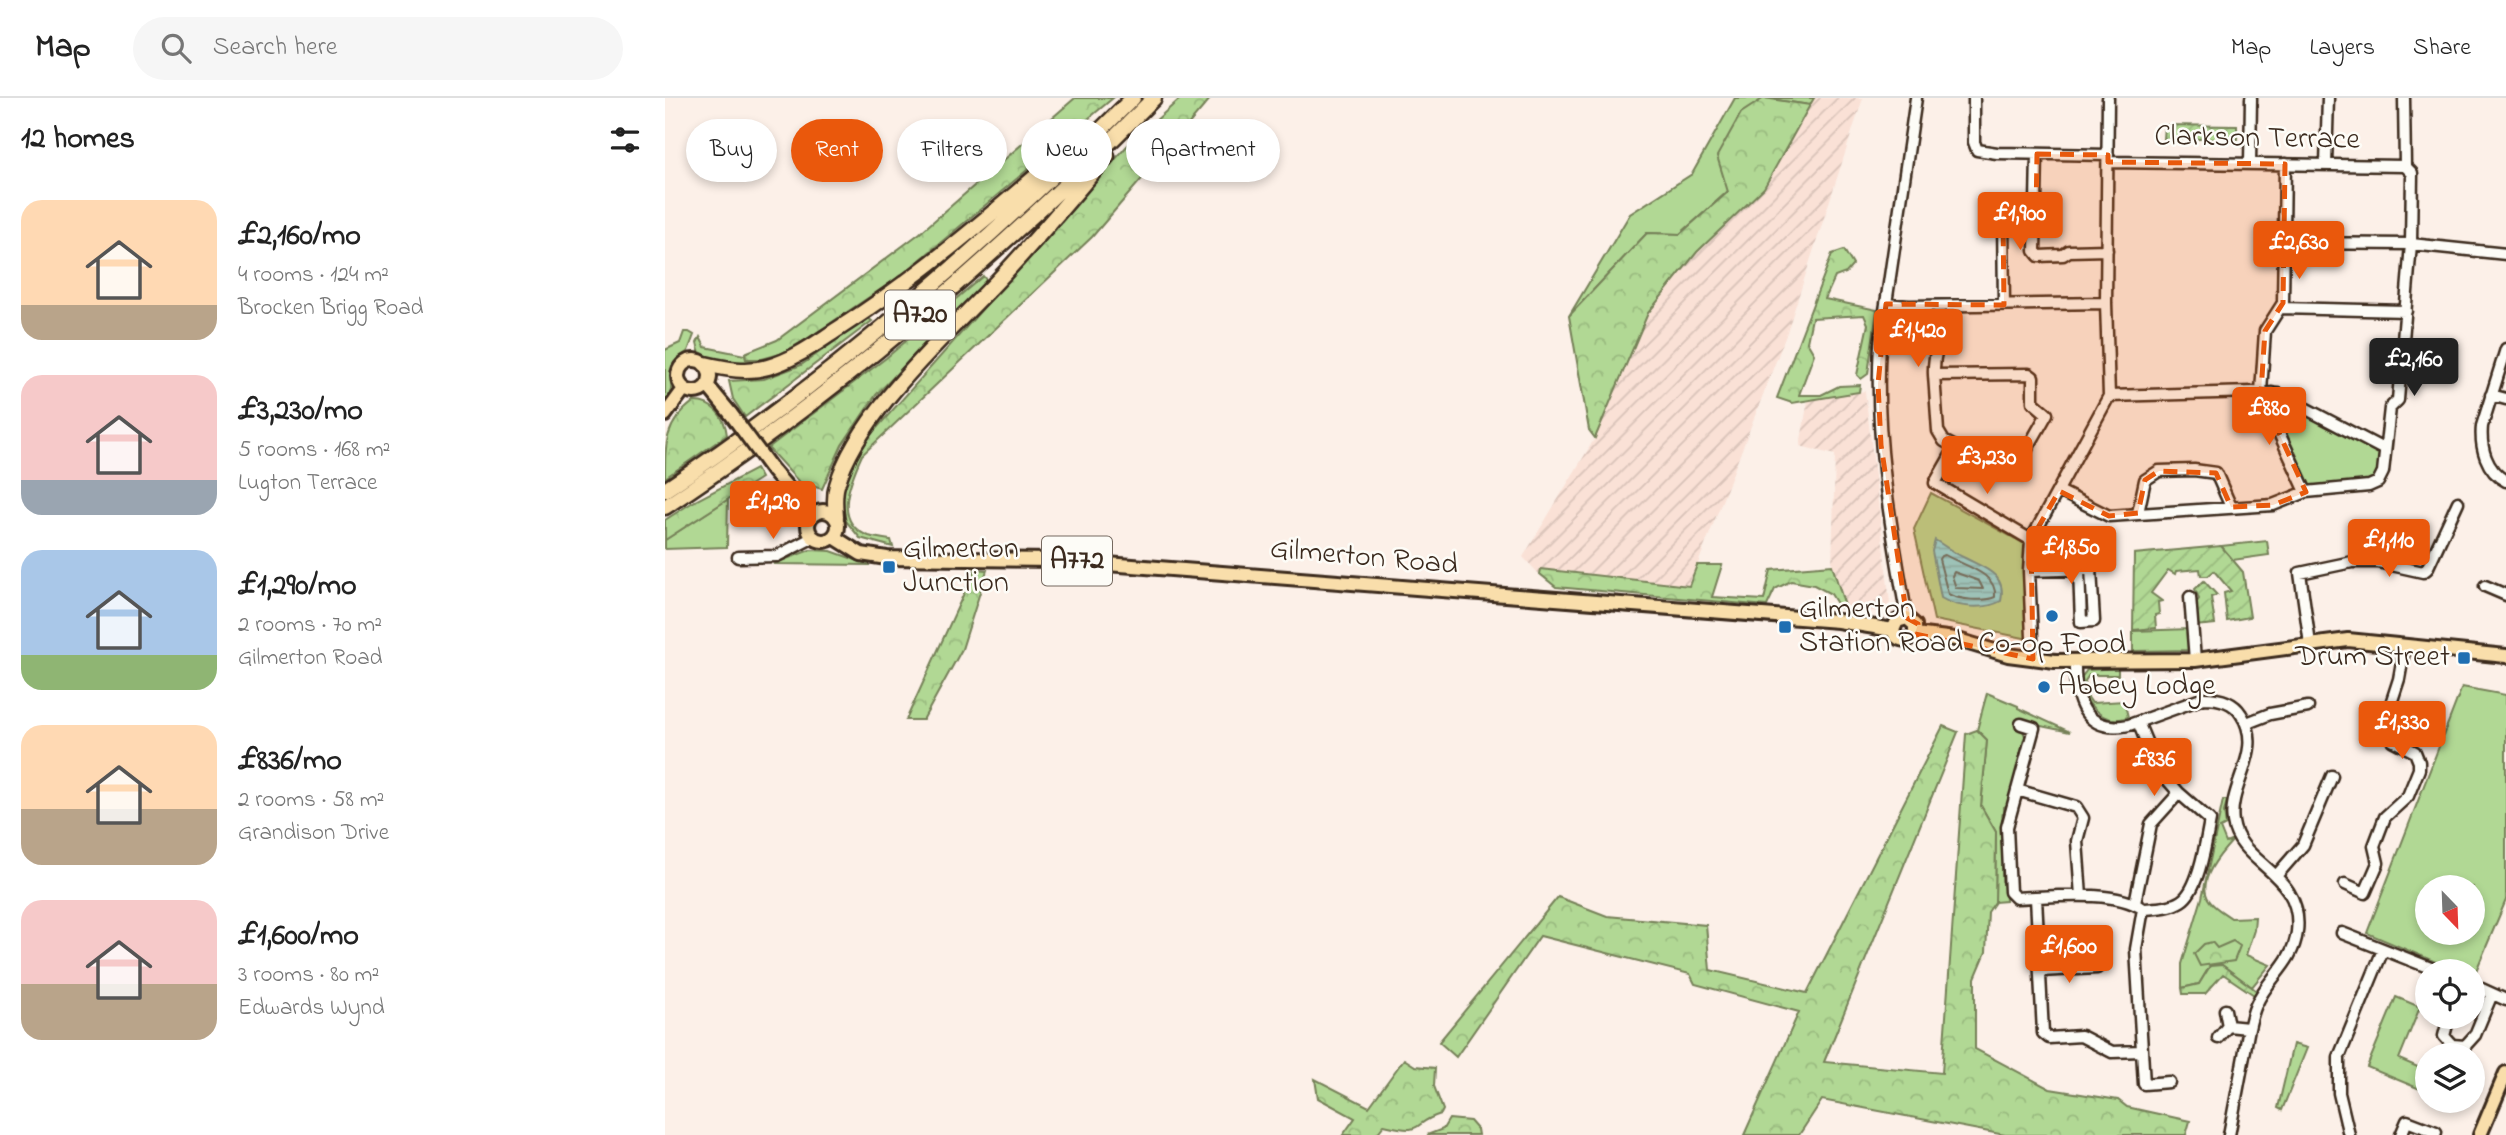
<!DOCTYPE html>
<meta charset="utf-8">
<style>
:root{--surface:#fff;--page:#f6f6f6;--text:#222;--muted:#767676;--line:#e0e0e0;--accent:#ea580c}
body{margin:0;font-family:"Indie Flower",sans-serif;background:var(--page);color:var(--text);height:100vh;display:flex;flex-direction:column;font-size:26px;white-space:nowrap}
*{box-sizing:border-box;margin:0}
p{font-size:23px;color:var(--muted)}
.icon{flex:none;width:38px;height:38px;fill:none;stroke:currentColor;stroke-width:2;stroke-linecap:round;stroke-linejoin:round}
.map{position:relative;flex:1;overflow:hidden}
.side{display:flex;flex-direction:column;background:var(--surface);width:665px}
.side>*{flex:none}
.top-card{position:absolute;left:21px;top:21px;width:665px;height:63px;display:flex;gap:14px}
.needle{width:46px;rotate:157deg}
.buttons{position:absolute;left:1750px;top:777px;display:grid;gap:14px}
.buttons a{display:grid;place-items:center;width:70px;height:70px;border-radius:50%;background:var(--surface);box-shadow:0 4px 10px #0003;font-size:35px}
.price{position:absolute;translate:-50% -60px;padding:0 16px;border-radius:7px;background:var(--accent);color:#fff;font-size:23px;line-height:46px;filter:drop-shadow(0 2px 4px #0008)}
.price::after{content:'';position:absolute;left:50%;top:42px;width:21px;height:16px;margin-left:-10px;background:inherit;clip-path:polygon(0 0,100% 0,50% 100%)}
.price.active{background:#222;color:#fff}
ul{padding:0;list-style:none}
li{display:flex;align-items:center;gap:21px;height:175px;padding:0 21px}
li span{display:grid;place-items:center;flex:none;width:196px;height:140px;border-radius:21px;color:#555}
li>.icon{margin-inline-start:auto}
span .icon{width:84px;height:84px;fill:#fffc;stroke-width:1}
li b{font-size:30px}
h2{display:flex;justify-content:space-between;align-items:center;height:84px;padding:0 21px;font-size:30px}
.tag{padding:0 24px;border-radius:32px;background:var(--surface);box-shadow:0 4px 10px #0003;font-size:24px;line-height:63px}
.tag.active{background:var(--accent);color:#fff}
header{display:flex;align-items:center;gap:42px;box-sizing:border-box;height:98px;padding:0 35px;background:var(--surface);border-bottom:2px solid var(--line)}
header strong{font-size:33px}
nav{display:flex;gap:38px;margin-inline-start:auto;font-size:24px}
.search{width:490px;height:63px;background:var(--page);display:flex;align-items:center;gap:18px;box-sizing:border-box;padding:0 24px;border-radius:38px;color:var(--muted);font-size:26px}
main{display:flex;flex:1;min-height:0}
.map>svg:first-child{display:block}
.industrial{fill:url(#industrial-furrows)}
.green{fill:#b1d894;stroke:#768159;stroke-width:2;fill-rule:evenodd}
.forest{fill:url(#forest-crowns);stroke:#768159;stroke-width:2}
.garden{fill:url(#garden-furrows);stroke:#768159;stroke-width:2}
.water{fill:url(#water-rules);stroke:#6b9594;stroke-width:2}
.lines{fill:none;stroke-linecap:round;stroke-linejoin:round}
.shore{stroke:#5b716d;stroke-width:2}
.minor-casing{stroke:#3b2a1e;stroke-width:15}
.major-casing{stroke:#3b2a1e;stroke-width:18}
.highway-casing{stroke:#3b2a1e;stroke-width:19}
.minor{stroke:#fdfcf7;stroke-width:10}
.major{stroke:#f9deab;stroke-width:12}
.highway{stroke:#f9deab;stroke-width:14}
.major-bridge-casing{stroke:#3b2a1e;stroke-width:18;stroke-linecap:butt}
.major-bridge{stroke:#f9deab;stroke-width:12}
.marked{fill:#e8590c;fill-opacity:0.2;stroke:#e8590c;stroke-width:5;stroke-dasharray:14 9;stroke-linejoin:round}
.poi-dot{fill:#1f6fb2;stroke:#fdfcf7;stroke-width:2.5}
.labels{text-anchor:middle;dominant-baseline:central;stroke-width:5;stroke-linejoin:round;paint-order:stroke}
.shield{fill:#fdfcf7;stroke:#75695f;stroke-width:2}
.shield-label{font-size:28px;font-weight:bold;fill:#3b2a1e}
.street-label{font-size:30px;fill:#3b2a1e;stroke:#fdfcf7}
.poi-label{font-size:30px;fill:#3b2a1e;stroke:#fdfcf7;text-anchor:start}
</style>
<header>
<strong>Map</strong>
<div class="search"><svg class="icon" aria-label="search" viewBox="0 0 24 24"><circle cx="10" cy="10" r="6"/><path d="M15 15l6 6"/></svg>Search here</div>
<nav><a>Map</a><a>Layers</a><a>Share</a></nav>
</header>
<main>
<section class="side">
<h2>12 homes<svg class="icon" aria-label="filters" viewBox="0 0 24 24"><path d="M4 7h16M4 17h16"/><circle cx="9" cy="7" r="2"/><circle cx="15" cy="17" r="2"/></svg></h2>
<ul>
<li><span style="background:linear-gradient(#ffd9b3 75%,#b9a48a 0)"><svg class="icon" aria-label="home" viewBox="0 0 24 24"><path d="M3 11l9-7 9 7M6 9v11h12V9"/></svg></span><div><b>£2,160/mo</b><p>4 rooms · 124 m²</p><p>Brocken Brigg Road</p></div></li>
<li><span style="background:linear-gradient(#f6c9c9 75%,#9aa5b1 0)"><svg class="icon" aria-label="home" viewBox="0 0 24 24"><path d="M3 11l9-7 9 7M6 9v11h12V9"/></svg></span><div><b>£3,230/mo</b><p>5 rooms · 168 m²</p><p>Lugton Terrace</p></div></li>
<li><span style="background:linear-gradient(#a9c7e8 75%,#8fb573 0)"><svg class="icon" aria-label="home" viewBox="0 0 24 24"><path d="M3 11l9-7 9 7M6 9v11h12V9"/></svg></span><div><b>£1,290/mo</b><p>2 rooms · 70 m²</p><p>Gilmerton Road</p></div></li>
<li><span style="background:linear-gradient(#ffd9b3 60%,#b9a48a 0)"><svg class="icon" aria-label="home" viewBox="0 0 24 24"><path d="M3 11l9-7 9 7M6 9v11h12V9"/></svg></span><div><b>£836/mo</b><p>2 rooms · 58 m²</p><p>Grandison Drive</p></div></li>
<li><span style="background:linear-gradient(#f6c9c9 60%,#b9a48a 0)"><svg class="icon" aria-label="home" viewBox="0 0 24 24"><path d="M3 11l9-7 9 7M6 9v11h12V9"/></svg></span><div><b>£1,600/mo</b><p>3 rooms · 80 m²</p><p>Edwards Wynd</p></div></li>
</ul>
</section>
<div class="map">
<svg width="1841" height="1037" viewBox="0 0 1841 1037">
<defs>
<pattern id="industrial-furrows" width="10" height="10" patternUnits="userSpaceOnUse" patternTransform="scale(1.75)"><rect width="10" height="10" fill="#fae1d6"/><path d="M-1 1l2-2M0 10L10 0M9 11l2-2" fill="none" stroke="#d7c1b7"/></pattern>
<pattern id="forest-crowns" width="20" height="18" patternUnits="userSpaceOnUse" patternTransform="scale(1.75)"><rect width="20" height="18" fill="#b1d894"/><path d="M2 6a3 3 0 1 1 6 0M12 15a3 3 0 1 1 6 0" fill="none" stroke="#99ba7f"/></pattern>
<pattern id="garden-furrows" width="10" height="10" patternUnits="userSpaceOnUse" patternTransform="scale(1.75)"><rect width="10" height="10" fill="#b1d894"/><path d="M-1 1l2-2M0 10L10 0M9 11l2-2" fill="none" stroke="#99ba7f"/></pattern>
<pattern id="water-rules" width="6" height="5" patternUnits="userSpaceOnUse" patternTransform="scale(1.75)"><rect width="6" height="5" fill="#8bdce3"/><path d="M0 2.5h6" fill="none" stroke="#79bdc2"/></pattern>
</defs>
<rect width="100%" height="100%" fill="#fcf0e8"/>
<filter id="ink" filterUnits="userSpaceOnUse"><feTurbulence type="fractalNoise" baseFrequency=".0143" numOctaves="2"/><feDisplacementMap in="SourceGraphic" scale="14" xChannelSelector="R" yChannelSelector="G"/><feConvolveMatrix kernelMatrix="1 2 1 2 8 2 1 2 1" color-interpolation-filters="sRGB"/></filter>
<g filter="url(#ink)">
<path class="industrial" d="M1149 0H1198L1121 237 1024 489 874 476 858 459 930 340 983 215 1032 154 1099 90Z
M1200 293 1225 505 1216 514 1181 511 1167 467 1170 357 1135 348 1143 302Z"/>
<path class="green" d="M1070 0H1149L1145 7 1099 0 1063 93 1015 136 982 135 904 218 965 116 1027 76Z
M19 234H24L29 237 23 253 7 268 6 292 0 308V252L15 245Z
M35 239 40 249 80 257 81 261H97C77 266 50 268 34 253L32 245Z
M1623 304 1717 355 1713 379 1705 384 1647 389 1645 387 1614 319Z
M1266 395 1360 446 1364 541 1269 522 1249 431Z
M63 401 62 449 0 451V442Z
M1602 443 1604 457 1568 462 1556 448Z
M145 452 166 453 205 467 108 466Z
M1525 531V552L1468 553V533Z
M1453 570V577H1424L1420 583 1422 598 1427 605 1459 603 1463 619C1438 629 1417 604 1415 581L1422 572Z
M1797 589 1841 597V802L1808 880V873H1792L1702 835ZM1762 789H1808V835H1762Z
M1322 595 1353 608V610L1405 634 1352 623 1350 630 1358 633 1362 643 1343 707 1339 709C1334 727 1339 746 1340 765L1337 768V783L1340 786 1341 803 1330 804 1331 734 1316 708 1322 642 1312 632Z
M1558 702H1562L1559 714 1561 727 1555 730 1561 745 1568 742C1556 755 1531 783 1544 802 1548 809 1559 815 1566 820L1590 819 1589 832 1581 857 1605 867 1587 889 1557 867 1545 868 1534 886 1517 890V866L1537 800Z
M1731 899 1755 909 1734 961 1762 973V994L1702 969Z
M1628 946 1642 950 1617 1012 1613 1010Z"/>
<path class="forest" d="M410 0H448L237 177 142 241 115 256 97 261H81L80 255 112 242 255 135Z
M516 0H546L427 139 197 357C186 381 166 425 204 438 211 440 219 441 226 442L228 449 195 440 181 423 176 404 180 379 202 341 462 48Z
M1099 0 1145 7 1099 90 1032 154 983 215 930 340 924 332 904 218 982 135 1015 136 1063 94 1052 58 1076 15Z
M1179 152 1188 167 1181 175 1170 179 1160 201 1212 212 1203 276 1196 281 1192 277 1203 226 1199 217 1147 220 1142 244 1149 256 1134 297H1156L1174 288 1195 287 1194 294 1127 305 1112 300 1167 156Z
M318 178 322 183 211 297 177 347 157 391 134 384 103 350 221 260Z
M203 220 207 223 80 319 68 301 64 283 99 281 136 267Z
M28 304C48 303 60 319 62 337L0 380C0 346 0 325 28 304Z
M91 371 96 380 0 442V422L28 404Z
M1032 467H1057L1047 499 1099 502 1106 472 1167 467 1181 511 1174 509 1166 496 1149 487 1126 483 1110 491 1102 508 891 489 875 476 876 471 1024 488Z
M310 471 322 472 297 551 258 622H241Z
M1278 628 1293 634 1159 964 1277 975 1301 636 1312 632 1322 642 1316 708 1331 734 1330 804 1323 814 1321 854 1310 880V951L1385 991 1453 1002 1462 1009 1525 1023 1521 1037H1340L1157 1002 1134 1037H1079L1134 914 1030 886 1025 876 875 838 791 959 774 944 893 799 942 818 1041 827 1045 872 1142 895Z
M1568 843 1575 848 1569 863 1535 868 1529 856 1539 846 1547 844 1552 850Z
M1557 867 1592 893 1589 897 1558 876 1540 896H1518L1517 890 1534 886 1545 868Z
M739 961 750 968 770 970 769 988 778 1012 776 1016C743 1026 763 1037 719 1027L711 1037H678L690 1020 653 1000 650 981 704 1009Z
M784 1021 805 1023 812 1031 813 1037H762L778 1031Z"/>
<path class="garden" d="M1500 27 1572 28V41H1499Z
M1556 448 1578 474 1585 519 1562 523 1559 495 1566 493 1549 473 1543 478H1536L1535 471 1511 473 1510 476 1503 472 1486 495 1497 503 1493 504 1494 516 1490 517 1491 530 1468 532 1469 456Z
M1539 483 1552 497 1546 499 1550 526 1530 528 1528 509 1534 501 1530 491Z"/>
<path class="water" d="M1270 442C1280 448 1289 455 1300 460 1319 470 1342 476 1336 503 1320 512 1292 510 1276 500L1267 453Z"/>
<g class="lines">
<path class="shore" d="M1280 457C1297 467 1333 475 1330 499 1319 504 1294 502 1283 496L1274 461 1276 458Z
M1289 474 1314 483 1318 491 1291 490 1287 478Z"/>
<g class="minor-casing">
<path id="minor" d="M1309 0V44L1312 52 1332 55 1443 57
M1372 56 1370 153 1374 158 1398 157 1404 153 1442 152
M1443 64 1740 68
M1585 66 1586 0
M1661 67 1663 0
M1619 145 1746 146 1841 156
M1221 206 1244 208 1441 205
M1339 207 1338 119H1371
M1615 210 1741 213
M1841 251 1817 328C1815 349 1821 373 1841 383
M1269 277 1364 276 1368 279V304L1382 316 1349 374 1345 376 1338 375 1279 343 1273 333 1269 277C1268 258 1272 253 1275 237 1276 228 1274 217 1274 208
M1596 294 1600 233 1618 205 1620 66
M1607 295 1608 322 1641 394
M1826 297 1841 301
M1444 298 1588 294 1613 296 1720 352
M1290 350 1270 385 1366 442
M1394 393 1444 418 1608 407 1641 394 1704 388 1713 384 1718 374 1725 310 1733 302 1746 146 1747 75 1740 68 1739 0
M1473 415 1480 382 1494 373 1529 372 1551 375 1566 409
M73 459 112 458 147 440
M1364 473 1426 471 1429 523 1416 524 1414 472
M1820 488 1841 497
M1525 499 1530 562
M1242 520C1226 430 1209 339 1215 247L1251 0
M1645 546 1635 475 1687 464H1713L1758 474 1762 471 1793 404
M1368 561 1364 473 1366 442 1444 298 1441 205 1443 0
M1410 563C1409 600 1418 636 1464 627L1539 600C1554 600 1568 603 1576 616 1601 653 1562 687 1568 724 1574 767 1639 774 1632 834 1628 866 1603 879 1591 907 1584 923 1582 941 1579 958 1574 985 1569 1011 1564 1037
M1582 625 1605 616 1643 609
M1356 626 1369 630 1342 729 1345 794 1351 800C1385 799 1450 791 1478 811 1491 810 1505 810 1516 803 1534 792 1541 743 1545 722L1514 695 1492 670 1473 624
M1352 692 1411 709 1418 720 1412 743 1416 798
M1611 778 1638 747 1667 678
M1680 786 1700 795 1713 765 1709 748 1720 719 1743 698 1754 671V664L1750 654 1727 642 1720 632V624L1734 581 1740 547
M1371 800 1378 935 1384 940 1416 938 1447 954 1477 953
M1470 805 1486 726 1514 695
M1478 811 1471 851 1479 986 1504 984
M1677 835 1773 873
M1375 873 1432 870
M1808 887 1841 902
M1560 912 1563 928 1583 930
M1784 919 1779 938 1787 947 1800 948 1810 937 1827 896
M1553 940 1563 928
M1684 1037 1674 995V959L1718 852
M1736 1037 1742 1023 1771 1034 1770 1037"/>
</g>
<g class="major-casing">
<path id="major" d="M13 278a16 16 0 1 1 32 0a16 16 0 1 1-32 0Z
M42 287 66 316
M0 317 19 291
M108 373 146 417
M143 428a15 15 0 1 1 30 0a15 15 0 1 1-30 0Z
M169 439 196 456 222 460 391 462 1173 523 1228 532
M1228 532 1232 523 1242 520 1250 527V536
M1228 532C1231 543 1242 545 1250 536
M1250 536 1290 541 1343 557 1390 563 1530 562 1683 542 1841 558
M1815 1037 1841 975"/>
</g>
<g class="highway-casing">
<path id="highway" d="M40 266C61 271 82 275 103 269 129 262 151 245 173 231 262 174 341 104 421 35
M0 392C170 279 324 144 468 0
M0 409C178 292 340 151 489 0
M171 419C170 408 169 397 172 387 193 314 285 234 336 179 373 140 407 99 442 58"/>
</g>
<use href="#minor" class="minor"/>
<use href="#major" class="major"/>
<use href="#highway" class="highway"/>
<g class="major-bridge-casing">
<path id="major-bridge" d="M66 316 108 373"/>
</g>
<use href="#major-bridge" class="major-bridge"/>
</g>
</g>
<path class="marked" d="M1372 56 1443 57V64L1620 66 1618 205 1600 233 1596 294 1607 295 1608 322 1641 394 1608 407 1566 409 1551 375 1494 373 1480 382 1473 415 1444 418 1394 393 1366 442 1368 561 1250 536 1253 526 1242 520 1216 347 1213 286 1221 206 1339 207 1338 119H1371Z"/>
<g class="poi-dot">
<rect x="217" y="462" width="14" height="14" rx="3.5"/>
<circle cx="1387" cy="518" r="7"/>
<rect x="1113" y="522" width="14" height="14" rx="3.5"/>
<rect x="1792" y="553" width="14" height="14" rx="3.5"/>
<circle cx="1379" cy="589" r="7"/>
</g>
<g class="labels">
<g class="shield">
<rect x="220" y="192.5" width="70" height="49" rx="5"/>
<rect x="377" y="438.5" width="70" height="49" rx="5"/>
</g>
<g class="shield-label">
<text x="255" y="217">A720</text>
<text x="412" y="463">A772</text>
</g>
<g class="street-label">
<text transform="translate(1592 41) rotate(1)">Clarkson Terrace</text>
<text transform="translate(699 460) rotate(5)">Gilmerton Road</text>
</g>
<g class="poi-label">
<text x="238" y="452">Gilmerton<tspan x="238" dy="34">Junction</tspan></text>
<text x="1134" y="512">Gilmerton<tspan x="1134" dy="34">Station Road</tspan></text>
<text x="1387" y="547" text-anchor="middle">Co-op Food</text>
<text x="1785" y="560" text-anchor="end">Drum Street</text>
<text x="1393" y="589">Abbey Lodge</text>
</g>
</g>
</svg>
<div class="buttons">
<a><svg class="needle" viewBox="-14 -14 28 28"><path d="M0-13l5 13h-10z" fill="#e53935"/><path d="M0 13l5-13h-10z" fill="#767676"/></svg></a>
<a><svg class="icon" aria-label="locate" viewBox="0 0 24 24"><circle cx="12" cy="12" r="6"/><path d="M12 2v4M12 18v4M2 12h4M18 12h4"/></svg></a>
<a><svg class="icon" aria-label="layers" viewBox="0 0 24 24"><path d="M12 4l9 5-9 5-9-5zM3 14l9 5 9-5"/></svg></a>
</div>
<b class="price" style="left:1355px;top:154px">£1,900</b>
<b class="price" style="left:1634px;top:183px">£2,630</b>
<b class="price" style="left:1253px;top:271px">£1,420</b>
<b class="price active" style="left:1749px;top:300px">£2,160</b>
<b class="price" style="left:1604px;top:349px">£880</b>
<b class="price" style="left:1322px;top:398px">£3,230</b>
<b class="price" style="left:108px;top:443px">£1,290</b>
<b class="price" style="left:1724px;top:481px">£1,110</b>
<b class="price" style="left:1406px;top:488px">£1,850</b>
<b class="price" style="left:1737px;top:663px">£1,330</b>
<b class="price" style="left:1489px;top:700px">£836</b>
<b class="price" style="left:1404px;top:887px">£1,600</b>
<div class="top-card">
<a class="tag">Buy</a>
<a class="tag active">Rent</a>
<a class="tag">Filters</a>
<a class="tag">New</a>
<a class="tag">Apartment</a>
</div>
</div>
</main>
